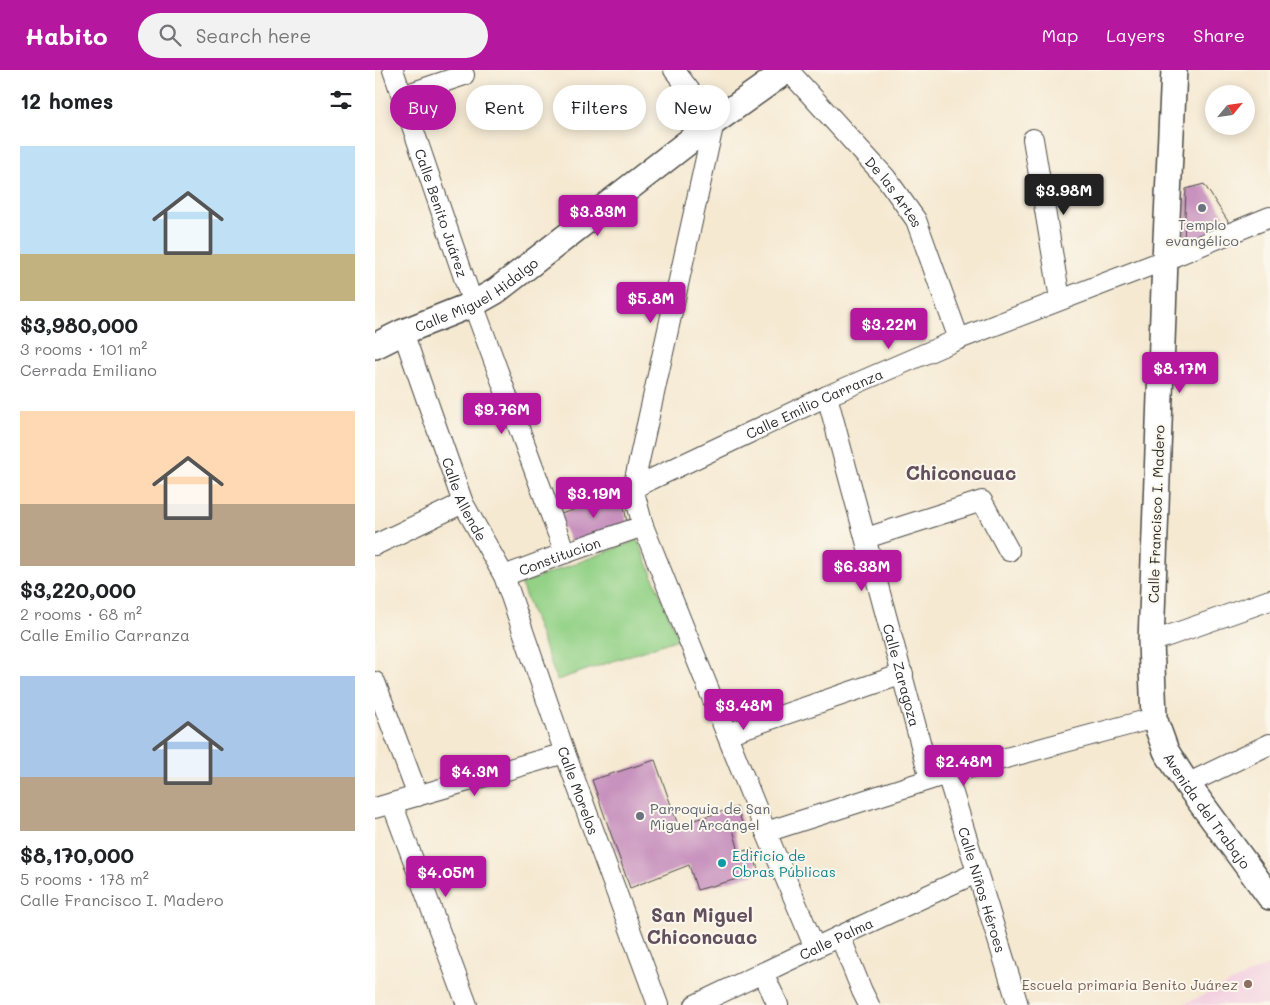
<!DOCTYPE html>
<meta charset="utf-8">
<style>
:root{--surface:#fff;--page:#f2f2f2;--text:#202124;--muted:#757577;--accent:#b5179e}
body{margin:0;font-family:Mali,sans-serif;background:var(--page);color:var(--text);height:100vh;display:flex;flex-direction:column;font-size:19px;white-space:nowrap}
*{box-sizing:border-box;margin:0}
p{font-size:16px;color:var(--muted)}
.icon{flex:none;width:28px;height:28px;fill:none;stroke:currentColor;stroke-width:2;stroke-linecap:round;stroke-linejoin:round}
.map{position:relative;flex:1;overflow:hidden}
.details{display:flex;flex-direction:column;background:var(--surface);width:375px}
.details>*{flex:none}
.hud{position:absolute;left:15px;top:15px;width:475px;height:45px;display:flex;gap:10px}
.needle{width:32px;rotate:61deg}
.controls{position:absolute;left:830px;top:15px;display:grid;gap:10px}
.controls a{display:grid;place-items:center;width:50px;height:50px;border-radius:50%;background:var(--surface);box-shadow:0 2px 12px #0003;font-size:25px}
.price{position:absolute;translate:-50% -42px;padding:0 11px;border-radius:5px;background:var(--accent);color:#fff;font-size:16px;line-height:32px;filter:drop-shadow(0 1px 2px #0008)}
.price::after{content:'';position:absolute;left:50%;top:30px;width:15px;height:11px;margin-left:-8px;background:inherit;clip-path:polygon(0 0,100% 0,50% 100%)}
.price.on{background:#222;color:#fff}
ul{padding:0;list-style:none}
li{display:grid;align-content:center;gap:10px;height:265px;padding:0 20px}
li span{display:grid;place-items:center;height:155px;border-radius:0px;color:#555}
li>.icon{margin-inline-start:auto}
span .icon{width:90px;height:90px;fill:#fffc;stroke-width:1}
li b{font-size:21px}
h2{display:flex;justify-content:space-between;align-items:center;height:60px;padding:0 20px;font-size:21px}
.chip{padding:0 18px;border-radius:22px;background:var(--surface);box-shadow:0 2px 12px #0003;font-size:18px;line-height:45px}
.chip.on{background:var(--accent);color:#fff}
header{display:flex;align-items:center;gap:30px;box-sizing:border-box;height:70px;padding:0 25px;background:var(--accent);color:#fff}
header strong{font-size:24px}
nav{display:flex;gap:28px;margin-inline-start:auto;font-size:18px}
.search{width:350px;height:45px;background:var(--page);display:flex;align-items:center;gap:12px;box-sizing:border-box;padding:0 18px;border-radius:28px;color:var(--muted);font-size:19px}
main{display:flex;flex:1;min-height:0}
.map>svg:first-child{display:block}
.built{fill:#f3cfe0}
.green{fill:#93d186;stroke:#5f7e58}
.building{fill:#c892be}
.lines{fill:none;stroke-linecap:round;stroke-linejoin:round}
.minor-casing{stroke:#494844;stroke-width:22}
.major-casing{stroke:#494844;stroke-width:28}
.minor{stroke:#fff;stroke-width:20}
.major{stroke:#fff;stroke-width:25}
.worship-dot{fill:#6b7280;stroke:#fbf7ec;stroke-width:2}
.culture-dot{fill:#0f9aa8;stroke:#fbf7ec;stroke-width:2}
.education-dot{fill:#8d6e63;stroke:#fbf7ec;stroke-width:2}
.labels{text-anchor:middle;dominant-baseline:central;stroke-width:4;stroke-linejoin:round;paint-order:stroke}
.street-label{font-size:14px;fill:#2b2b2b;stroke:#fbf7ec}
.worship-label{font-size:14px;fill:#5b616d;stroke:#fbf7ec}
.culture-label{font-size:14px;fill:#0d838f;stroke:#fbf7ec;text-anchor:start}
.education-label{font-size:14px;fill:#785e54;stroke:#fbf7ec;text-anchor:end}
.district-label{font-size:19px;font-weight:bold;fill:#624f5e;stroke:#fbf7ec}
</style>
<header>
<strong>Habito</strong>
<div class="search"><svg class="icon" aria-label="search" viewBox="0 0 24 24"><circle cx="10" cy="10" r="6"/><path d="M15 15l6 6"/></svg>Search here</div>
<nav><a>Map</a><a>Layers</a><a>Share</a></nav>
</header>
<main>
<section class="details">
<h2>12 homes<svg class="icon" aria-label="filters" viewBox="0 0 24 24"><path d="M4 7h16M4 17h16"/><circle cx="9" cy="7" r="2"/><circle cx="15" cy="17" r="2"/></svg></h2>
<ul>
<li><span style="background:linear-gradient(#bfe0f5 70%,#c2b280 0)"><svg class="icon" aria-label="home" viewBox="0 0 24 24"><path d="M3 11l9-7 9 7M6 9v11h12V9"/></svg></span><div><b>$3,980,000</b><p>3 rooms · 101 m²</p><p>Cerrada Emiliano</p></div></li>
<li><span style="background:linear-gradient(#ffd9b3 60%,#b9a48a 0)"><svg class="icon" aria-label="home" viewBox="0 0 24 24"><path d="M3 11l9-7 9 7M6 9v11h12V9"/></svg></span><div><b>$3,220,000</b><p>2 rooms · 68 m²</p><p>Calle Emilio Carranza</p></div></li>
<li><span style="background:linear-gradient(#a9c7e8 65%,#b9a48a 0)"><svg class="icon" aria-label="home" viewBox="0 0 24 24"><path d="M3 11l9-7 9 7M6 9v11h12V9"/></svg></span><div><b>$8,170,000</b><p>5 rooms · 178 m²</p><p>Calle Francisco I. Madero</p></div></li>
</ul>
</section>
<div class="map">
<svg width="895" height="935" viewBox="0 0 895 935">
<rect width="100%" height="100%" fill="#fbf7ec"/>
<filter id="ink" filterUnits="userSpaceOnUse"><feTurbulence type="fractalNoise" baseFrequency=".02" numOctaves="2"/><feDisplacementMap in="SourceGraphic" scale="10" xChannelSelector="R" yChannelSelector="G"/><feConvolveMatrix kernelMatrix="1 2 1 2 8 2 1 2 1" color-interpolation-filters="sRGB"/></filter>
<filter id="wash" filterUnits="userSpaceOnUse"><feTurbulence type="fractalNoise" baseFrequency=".0096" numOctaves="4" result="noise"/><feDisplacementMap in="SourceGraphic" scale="20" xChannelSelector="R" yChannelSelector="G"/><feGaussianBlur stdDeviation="1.12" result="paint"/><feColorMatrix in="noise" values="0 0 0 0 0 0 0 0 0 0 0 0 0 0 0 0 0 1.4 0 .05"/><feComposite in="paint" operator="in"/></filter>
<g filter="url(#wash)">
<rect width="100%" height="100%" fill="#f5e9d2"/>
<path class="built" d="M895 894V935H807Z"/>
<path class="green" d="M263 470 303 569 182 610 146 514Z"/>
<g id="blocks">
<path class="building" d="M829 114 856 156 809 173 811 119Z
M247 424 252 453 196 473 183 445Z
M280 690 303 755 362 737 368 756 358 759 364 782 377 779 384 803 322 820 314 795 255 818 217 710Z"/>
</g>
</g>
<g filter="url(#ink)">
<use href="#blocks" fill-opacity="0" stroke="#494844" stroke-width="1"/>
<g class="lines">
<g class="minor-casing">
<g id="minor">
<path id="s1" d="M18 0 98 234 190 483"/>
<path d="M299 0 339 52 258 418 268 456 391 762 440 878"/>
<path id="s2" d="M413 0 511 108 541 150 584 269"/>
<path d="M27 26 89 5"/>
<path d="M658 69 685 229"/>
<path id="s3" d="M28 262 88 433 129 506 190 683 283 935"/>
<path id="s4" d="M452 326 555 709"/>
<path id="s5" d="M258 418 452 326 584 269 790 190 895 147"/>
<path d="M491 468 607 431 634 481"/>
<path d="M0 475 88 433"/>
<path id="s6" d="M129 506 190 483 268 456"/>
<path d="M776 572 895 530"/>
<path d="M0 612 43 726"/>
<path d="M352 664 528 604"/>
<path id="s7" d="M572 704 643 935"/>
<path d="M812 714 895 674"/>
<path d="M17 733 92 935"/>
<path d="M0 738 190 683"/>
<path d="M391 762 572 704 779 648"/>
<path d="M465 866 487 921 494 935"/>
<path d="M388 903 403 935"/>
<path id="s8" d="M320 935 465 866 601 803"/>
</g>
</g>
<g class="major-casing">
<g id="major">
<path id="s9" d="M799 0 790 190 776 572 779 648 791 681 812 714 895 827"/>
<path id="s10" d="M0 276 28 262 98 234 121 221 339 52 412 0"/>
</g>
</g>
<use href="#minor" class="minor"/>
<use href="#major" class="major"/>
</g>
</g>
<g class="worship-dot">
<circle cx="827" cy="138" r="5"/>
<circle cx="265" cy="746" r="5"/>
</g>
<circle class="culture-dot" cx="347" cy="793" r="5"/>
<circle class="education-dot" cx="873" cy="914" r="5"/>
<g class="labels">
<g class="street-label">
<text stroke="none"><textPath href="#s2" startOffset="162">De las Artes</textPath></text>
<text stroke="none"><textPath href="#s1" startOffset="151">Calle Benito Juárez</textPath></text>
<text stroke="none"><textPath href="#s10" startOffset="114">Calle Miguel Hidalgo</textPath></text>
<text stroke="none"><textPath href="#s5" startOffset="200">Calle Emilio Carranza</textPath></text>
<text stroke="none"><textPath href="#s3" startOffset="178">Calle Allende</textPath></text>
<text transform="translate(781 444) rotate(-88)">Calle Francisco I. Madero</text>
<text stroke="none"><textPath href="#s6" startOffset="59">Constitucion</textPath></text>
<text stroke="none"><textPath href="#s4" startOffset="289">Calle Zaragoza</textPath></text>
<text stroke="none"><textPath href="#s3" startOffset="492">Calle Morelos</textPath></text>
<text stroke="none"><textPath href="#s9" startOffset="756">Avenida del Trabajo</textPath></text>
<text stroke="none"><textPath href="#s7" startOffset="121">Calle Niños Héroes</textPath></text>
<text stroke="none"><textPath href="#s8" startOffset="156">Calle Palma</textPath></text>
</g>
<g class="worship-label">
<text x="827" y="154">Templo<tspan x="827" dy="16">evangélico</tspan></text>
<text x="275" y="738" text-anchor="start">Parroquia de San<tspan x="275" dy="16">Miguel Arcángel</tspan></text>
</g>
<g class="culture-label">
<text x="357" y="785">Edificio de<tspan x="357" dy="16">Obras Públicas</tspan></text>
</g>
<g class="education-label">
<text x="863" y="914">Escuela primaria Benito Juárez</text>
</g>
<g class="district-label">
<text x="586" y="402">Chiconcuac</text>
<text x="327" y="844">San Miguel<tspan x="327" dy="22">Chiconcuac</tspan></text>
</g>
</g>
</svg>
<div class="controls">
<a><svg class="needle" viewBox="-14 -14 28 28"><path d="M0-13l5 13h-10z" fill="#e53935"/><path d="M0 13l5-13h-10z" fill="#757577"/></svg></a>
</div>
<b class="price on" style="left:689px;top:146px">$3.98M</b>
<b class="price" style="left:223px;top:167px">$3.83M</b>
<b class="price" style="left:276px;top:254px">$5.8M</b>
<b class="price" style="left:514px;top:280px">$3.22M</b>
<b class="price" style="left:805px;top:324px">$8.17M</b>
<b class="price" style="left:127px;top:365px">$9.76M</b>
<b class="price" style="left:219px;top:449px">$3.19M</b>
<b class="price" style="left:487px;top:522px">$6.38M</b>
<b class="price" style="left:369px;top:661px">$3.48M</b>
<b class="price" style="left:589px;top:717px">$2.48M</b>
<b class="price" style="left:100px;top:727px">$4.3M</b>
<b class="price" style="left:71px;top:828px">$4.05M</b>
<div class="hud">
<a class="chip on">Buy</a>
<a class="chip">Rent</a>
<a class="chip">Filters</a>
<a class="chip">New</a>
</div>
</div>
</main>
